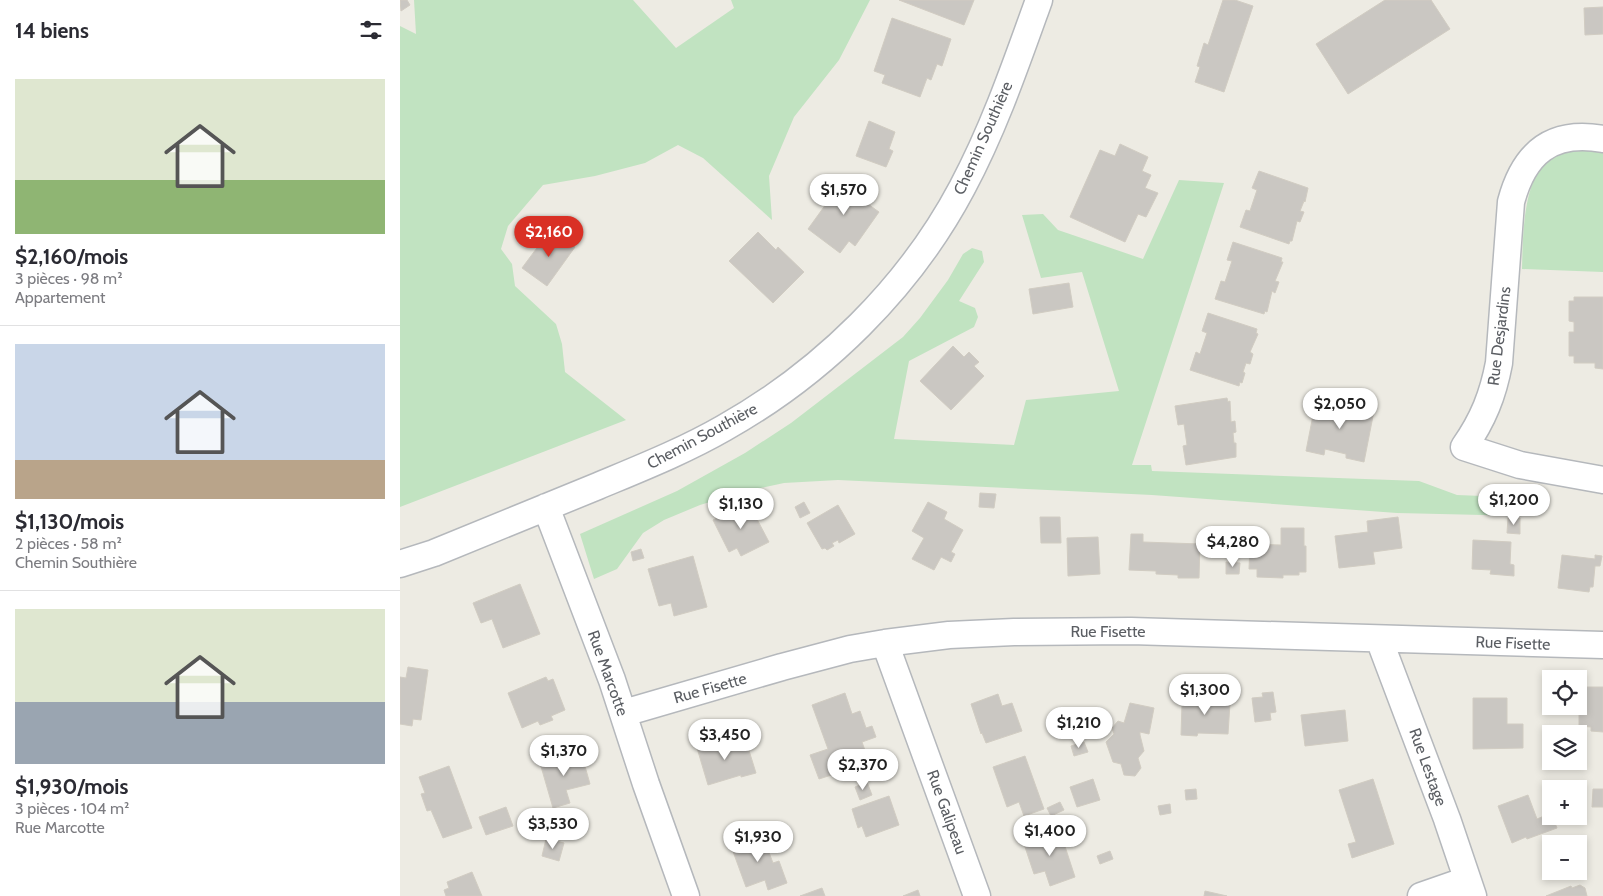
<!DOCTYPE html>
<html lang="fr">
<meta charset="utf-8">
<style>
:root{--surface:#fff;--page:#f2f2f3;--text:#2b2b33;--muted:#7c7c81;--line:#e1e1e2;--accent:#d93025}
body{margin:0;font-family:Cabin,sans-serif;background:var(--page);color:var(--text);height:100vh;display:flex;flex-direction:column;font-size:19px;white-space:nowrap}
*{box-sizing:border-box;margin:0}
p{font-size:16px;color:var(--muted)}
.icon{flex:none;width:28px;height:28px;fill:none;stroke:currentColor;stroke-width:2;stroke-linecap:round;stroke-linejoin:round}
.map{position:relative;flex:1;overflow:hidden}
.panel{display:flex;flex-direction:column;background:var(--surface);width:400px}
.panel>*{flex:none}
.controls{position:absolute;left:1142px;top:670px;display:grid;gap:10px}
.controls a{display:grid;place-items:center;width:45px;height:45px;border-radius:0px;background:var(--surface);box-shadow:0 2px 8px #0003;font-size:25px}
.price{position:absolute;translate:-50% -42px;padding:0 11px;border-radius:18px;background:#fff;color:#222;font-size:16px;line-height:32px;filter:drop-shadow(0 1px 2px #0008)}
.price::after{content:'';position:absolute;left:50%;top:30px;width:15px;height:11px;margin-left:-8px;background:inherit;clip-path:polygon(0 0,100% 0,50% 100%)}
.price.selected{background:var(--accent);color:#fff}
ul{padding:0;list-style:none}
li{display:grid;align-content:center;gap:10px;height:265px;padding:0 15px}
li+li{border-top:1px solid var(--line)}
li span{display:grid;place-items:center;height:155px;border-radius:0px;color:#555}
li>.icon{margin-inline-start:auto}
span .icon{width:90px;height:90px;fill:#fffc;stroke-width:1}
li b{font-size:21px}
h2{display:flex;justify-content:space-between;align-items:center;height:60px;padding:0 15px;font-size:21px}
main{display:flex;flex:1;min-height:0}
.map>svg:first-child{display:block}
.green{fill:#c1e3c1}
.building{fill:#cac7c2;stroke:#d1ccc2}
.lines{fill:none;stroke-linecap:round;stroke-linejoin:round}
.minor-casing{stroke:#b5b8bc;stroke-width:29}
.minor{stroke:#fff;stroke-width:26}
.labels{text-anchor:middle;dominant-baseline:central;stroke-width:5;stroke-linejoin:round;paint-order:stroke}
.street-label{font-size:16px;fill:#5b5e63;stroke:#fff}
</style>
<main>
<section class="panel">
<h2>14 biens<svg class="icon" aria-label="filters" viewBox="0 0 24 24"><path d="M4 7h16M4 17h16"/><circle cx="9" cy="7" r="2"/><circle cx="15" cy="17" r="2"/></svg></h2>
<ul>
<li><span style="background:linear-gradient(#dfe7d0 65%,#8fb573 0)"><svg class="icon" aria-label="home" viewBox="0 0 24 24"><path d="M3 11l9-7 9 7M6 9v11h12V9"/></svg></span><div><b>$2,160/mois</b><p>3 pièces · 98 m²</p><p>Appartement</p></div></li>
<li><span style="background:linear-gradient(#c9d6e8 75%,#b9a48a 0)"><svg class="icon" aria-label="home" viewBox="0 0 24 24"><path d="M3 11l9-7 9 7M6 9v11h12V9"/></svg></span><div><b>$1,130/mois</b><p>2 pièces · 58 m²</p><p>Chemin Southière</p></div></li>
<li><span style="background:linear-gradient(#dfe7d0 60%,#9aa5b1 0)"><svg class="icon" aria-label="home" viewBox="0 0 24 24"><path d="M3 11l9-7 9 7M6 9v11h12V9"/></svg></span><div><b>$1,930/mois</b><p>3 pièces · 104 m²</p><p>Rue Marcotte</p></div></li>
</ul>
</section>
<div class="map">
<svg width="1203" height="896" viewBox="0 0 1203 896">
<rect width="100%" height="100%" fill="#edebe3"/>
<path class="green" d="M14 0H233L276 48 334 8 331 0H470L439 60 394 117 369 176 372 220 303 158 278 145 245 163 195 176 143 185 108 226 101 249 112 264 115 286 156 324 162 344 165 372 226 420 0 507V26L16 34Z
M1196 151 1203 152V272L1122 269C1123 238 1122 168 1157 155 1169 150 1183 151 1196 151Z
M779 180 824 183 732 465H751L752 471 1019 481 1057 495 1132 498 1131 516 997 513 752 495 438 480 384 483 346 491 300 505 264 520 243 533 217 569 194 579 180 534 277 491 345 453 391 423 503 337 520 318 548 280 563 254 572 248 582 251 584 262 559 301 575 308 578 317 574 327 509 361 494 439 614 445 626 400 719 391 682 272 641 278 622 215 643 214 658 230 743 259Z"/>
<path class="building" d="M0 0H7L10 5 1 11Z
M499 0H574L564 25Z
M823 0H835L853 6 824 92 795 82 800 67 797 66 804 43 808 45Z
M985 0H1031L1050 29 948 94 916 44Z
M1203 7V34L1185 35 1184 8Z
M492 18 551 39 542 66 537 64 531 80 527 78 520 97 482 83 485 75 474 71Z
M469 121 495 132 489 149 493 151 486 167 456 156Z
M720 144 748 157 742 171 751 175 745 188 758 193 746 217 738 214 725 242 670 217 700 150 715 156Z
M859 171 908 188 905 202 904 201 900 211 904 212 900 222 897 221 892 241H890L889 244 840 227 846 210 850 211 857 190 852 188Z
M447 175 468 190 461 199 479 212 455 246 449 241 440 253 408 229Z
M151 229 175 247 147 286 122 268Z
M358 232 376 250 378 247 404 272 373 303 329 261Z
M833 242 882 258 881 262H883L875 281 879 282 875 293 872 291 867 312 865 311 864 314 815 299 821 281 825 282 832 261 827 260Z
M669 283 673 307 633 314 629 289Z
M1174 297H1203V369L1195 368V363H1174V356H1169V332H1174V322L1169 321V301H1174Z
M808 313 857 329 856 333 858 334 850 352 853 354 850 364 846 363 843 372 845 373 842 383 840 382 839 386 790 370 796 352 800 354 807 333 802 331Z
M553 346 564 357 569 352 579 362 574 366 584 376 551 410 520 381Z
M827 398 828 402 830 401 831 422 835 421 836 432 833 433 834 443H836V457L786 465 783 446 787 445 784 424 778 425 775 406Z
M920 399 940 405 941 401 951 403V407L961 409V407L974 411 964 462 946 458V454L925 449 924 455 906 451 916 400 920 401Z
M580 493 596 494 594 508 579 507Z
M348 502 369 542 341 556 337 548 329 552 313 520Z
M404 502 410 513 400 518 395 507Z
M528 502 547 512 544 519 563 530 551 552 555 554 551 562 541 557 534 570 512 559 524 538 512 531Z
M438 505 455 534 439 543 438 540 432 543 434 546 427 550 425 548 422 549 407 523Z
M640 517H660L661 543H641Z
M998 517 1002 548 973 552 975 564 939 568 935 536 968 532 967 521Z
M1108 518H1120V534L1107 533Z
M881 528H904V546H906V572H899V575H883V578L857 577V569H849L850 544 881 545Z
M731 534H743V542L800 544 799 578H778V575L756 574V571L729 570Z
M698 537 700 574 668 576 667 538Z
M1073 540 1111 542 1110 564 1114 565V576L1090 574 1091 570 1072 569Z
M241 549 244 558 233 561 231 552Z
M1162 555 1195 559V555L1202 556 1200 566H1195L1193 587H1190L1189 592 1158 588Z
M293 556 307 607 274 616 271 603 259 606 248 569Z
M826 562 840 563 839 574H826Z
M120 584 140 634 103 648 92 619 81 623 73 603Z
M8 667 28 670 21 720 13 719 12 726 0 724V677L6 678Z
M146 677 148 681 153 679 165 710 151 716 153 720 140 725 138 721 122 728 108 693Z
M1179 687H1203V732L1191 731V727L1179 726Z
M796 692 816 693V703H830L828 734 798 733 797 736 781 735 782 704H796Z
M873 692 876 712 870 713 871 720 855 722 852 698 863 697 862 693Z
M445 693 452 714 460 711 466 728 472 726 476 737 462 742 467 756 452 762 450 769 419 779 410 755 428 749 412 705Z
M598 694 602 706 612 703 622 731 586 743 582 733 581 734 571 704Z
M1073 698H1107V724H1123V748L1073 749Z
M730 703 754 708 749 734 740 732V735L744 751 738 758 741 768 735 776 724 775 721 764 713 762 706 742 714 734 712 728 718 721 724 723Z
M675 710 680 726 667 730 661 714Z
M945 710 948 741 905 746 901 715Z
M321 737 325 750 347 744 356 773 341 777V775L308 785 297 748 306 745 305 742Z
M684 742 688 752 674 756 671 746Z
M181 752 190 784 166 790 170 803 153 808 140 763Z
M625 756 644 809 624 816 619 802 607 807 593 767Z
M49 766 72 828 43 838 31 810 27 811 21 794 25 793 19 777Z
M693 779 700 800 677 807 670 787Z
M973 779 994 844 952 858 948 844 956 842 939 790Z
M467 782 472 795 460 800 455 787Z
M1158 784 1167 785V789H1157Z
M796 789 797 799 786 800 785 790Z
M1193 789H1203V807H1192Z
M1128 795 1137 819 1151 813 1157 828 1127 839 1126 837 1112 843 1098 806Z
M489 796 499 825 466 837 462 826 458 828 452 809Z
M660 802 664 810 651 816 647 808Z
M770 804 771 813 760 815 758 806Z
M106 807 113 826 86 835 79 817Z
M659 828 675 877 650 886 645 871 634 874 623 841Z
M362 834 373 863 379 861 387 883 368 890 365 880 346 887 331 846Z
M146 839 164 843 159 861 142 856Z
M710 851 713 859 700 864 697 856Z
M72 872 82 896H46L44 890 49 888 47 882Z
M1180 885 1185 888 1187 896H1146L1171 886 1172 888Z
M422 888 425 896H400Z
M518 890 520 896H503Z
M805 891 827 896H804Z"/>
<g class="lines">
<g class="minor-casing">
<path id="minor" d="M1203 139C1151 130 1124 153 1111 202L1099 363C1093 395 1083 420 1064 447L1120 465 1203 480
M146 507 212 680 246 784 286 896
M0 564 34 553C89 530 144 508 198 486 241 468 284 451 324 428 422 373 509 288 562 188 594 128 616 64 639 0
M979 639 1047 819 1073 896
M485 643 577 896
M224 713 382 667 450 649 485 643 549 635 614 632 731 631 1203 645
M1021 896 1067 880"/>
</g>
<use href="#minor" class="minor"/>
</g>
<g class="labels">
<g class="street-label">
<text transform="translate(583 138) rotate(-66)">Chemin Southière</text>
<text transform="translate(1099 336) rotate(-83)">Rue Desjardins</text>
<text transform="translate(302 436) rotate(-28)">Chemin Southière</text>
<text x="708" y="631">Rue Fisette</text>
<text transform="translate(1113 643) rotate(2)">Rue Fisette</text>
<text transform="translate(208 673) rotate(70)">Rue Marcotte</text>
<text transform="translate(310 688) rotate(-16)">Rue Fisette</text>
<text transform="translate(1028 767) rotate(70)">Rue Lestage</text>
<text transform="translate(547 812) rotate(70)">Rue Galipeau</text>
</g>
</g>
</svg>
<div class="controls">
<a><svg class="icon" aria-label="locate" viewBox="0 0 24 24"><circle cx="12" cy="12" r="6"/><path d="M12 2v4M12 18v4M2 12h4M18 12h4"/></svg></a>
<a><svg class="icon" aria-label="layers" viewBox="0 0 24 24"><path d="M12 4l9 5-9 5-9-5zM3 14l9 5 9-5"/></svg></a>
<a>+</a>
<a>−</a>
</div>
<b class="price" style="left:444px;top:216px">$1,570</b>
<b class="price selected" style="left:149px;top:258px">$2,160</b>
<b class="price" style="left:940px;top:430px">$2,050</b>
<b class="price" style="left:1114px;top:526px">$1,200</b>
<b class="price" style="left:341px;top:530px">$1,130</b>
<b class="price" style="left:833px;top:568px">$4,280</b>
<b class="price" style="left:805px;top:716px">$1,300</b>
<b class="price" style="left:679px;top:749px">$1,210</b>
<b class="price" style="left:325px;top:761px">$3,450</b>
<b class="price" style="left:164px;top:777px">$1,370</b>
<b class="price" style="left:463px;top:791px">$2,370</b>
<b class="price" style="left:153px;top:850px">$3,530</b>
<b class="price" style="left:650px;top:857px">$1,400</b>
<b class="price" style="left:358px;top:863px">$1,930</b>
</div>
</main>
